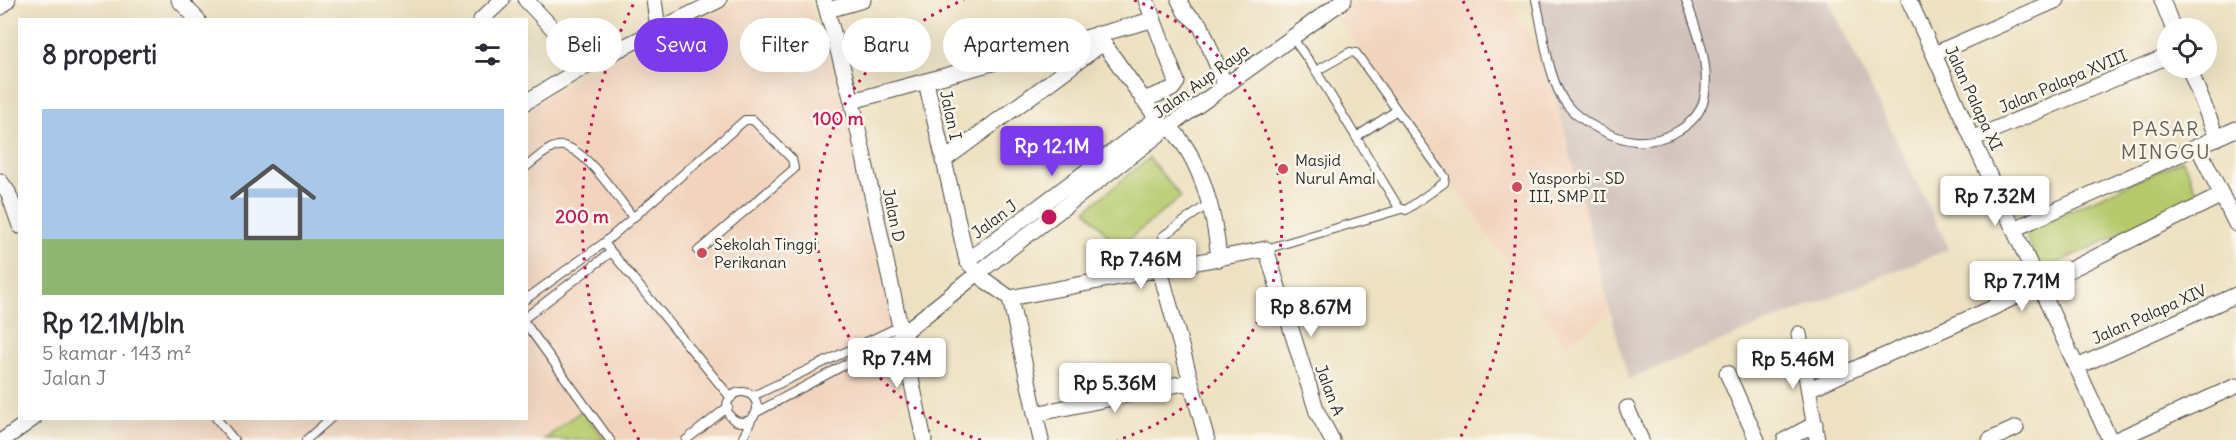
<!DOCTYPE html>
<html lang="id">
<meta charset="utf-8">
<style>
:root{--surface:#fff;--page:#f2f2f3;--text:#2b2b33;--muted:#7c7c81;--line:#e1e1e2;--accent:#7c3aed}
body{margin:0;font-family:Delius,sans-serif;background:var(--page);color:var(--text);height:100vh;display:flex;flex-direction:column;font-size:22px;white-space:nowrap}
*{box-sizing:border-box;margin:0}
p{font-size:20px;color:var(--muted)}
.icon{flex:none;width:33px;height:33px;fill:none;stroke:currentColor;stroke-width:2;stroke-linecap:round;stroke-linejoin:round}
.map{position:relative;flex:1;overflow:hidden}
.side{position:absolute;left:18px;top:18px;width:510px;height:402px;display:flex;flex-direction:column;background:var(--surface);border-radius:0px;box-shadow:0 6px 24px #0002}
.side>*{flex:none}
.hud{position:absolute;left:546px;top:18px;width:570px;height:54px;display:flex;gap:12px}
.fabs{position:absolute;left:2157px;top:18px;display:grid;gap:12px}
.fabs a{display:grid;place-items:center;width:60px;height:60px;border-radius:50%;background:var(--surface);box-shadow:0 6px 24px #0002;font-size:30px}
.price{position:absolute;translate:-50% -51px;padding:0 14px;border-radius:6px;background:#fff;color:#222;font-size:20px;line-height:39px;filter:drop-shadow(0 2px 3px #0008)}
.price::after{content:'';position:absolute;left:50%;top:36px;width:18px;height:14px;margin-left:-9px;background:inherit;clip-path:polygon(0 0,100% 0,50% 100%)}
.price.current{background:var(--accent);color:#fff}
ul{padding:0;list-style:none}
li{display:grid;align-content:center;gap:12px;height:318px;padding:0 24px}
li+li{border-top:2px solid var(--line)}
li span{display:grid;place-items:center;height:186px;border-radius:0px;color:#555}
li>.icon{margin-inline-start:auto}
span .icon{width:108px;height:108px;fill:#fffc;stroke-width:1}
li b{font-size:26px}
h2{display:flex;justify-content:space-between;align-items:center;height:72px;padding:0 24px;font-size:26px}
.chip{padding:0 21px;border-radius:27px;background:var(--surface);box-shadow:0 6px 24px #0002;font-size:21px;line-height:54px}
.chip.current{background:var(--accent);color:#fff}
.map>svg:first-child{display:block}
.built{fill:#f2d4be}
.industrial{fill:#cfc0ba}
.green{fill:#b6ca6d;stroke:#707a4c;stroke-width:1.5}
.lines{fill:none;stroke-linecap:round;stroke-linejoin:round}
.service-casing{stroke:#484642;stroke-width:10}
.minor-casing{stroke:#484642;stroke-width:17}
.tertiary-casing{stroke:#484642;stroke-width:20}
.service{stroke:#fff;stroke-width:8}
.minor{stroke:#fff;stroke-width:15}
.tertiary{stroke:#fff;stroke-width:18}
.ring{fill:none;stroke:#c2185b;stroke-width:3;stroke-dasharray:3 6}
.poi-dot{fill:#d1495b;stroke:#fbf7ec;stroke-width:2}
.labels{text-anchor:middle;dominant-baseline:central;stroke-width:5;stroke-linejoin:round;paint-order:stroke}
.street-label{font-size:16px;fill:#2b2b2b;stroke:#fbf7ec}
.poi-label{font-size:16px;fill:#2b2b2b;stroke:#fbf7ec;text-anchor:start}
.quarter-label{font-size:20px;letter-spacing:1.5px;fill:#695e52;stroke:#fbf7ec}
.centre{fill:#c2185b;stroke:#fbf7ec;stroke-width:3}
.ring-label{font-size:18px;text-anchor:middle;font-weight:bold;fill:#c2185b;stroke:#fbf7ec;stroke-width:5;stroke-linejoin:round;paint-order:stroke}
</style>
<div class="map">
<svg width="2236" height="440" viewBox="0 0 2236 440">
<rect width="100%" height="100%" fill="#fbf7ec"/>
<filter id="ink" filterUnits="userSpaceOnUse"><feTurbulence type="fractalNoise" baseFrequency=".0167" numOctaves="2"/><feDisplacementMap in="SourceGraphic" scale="12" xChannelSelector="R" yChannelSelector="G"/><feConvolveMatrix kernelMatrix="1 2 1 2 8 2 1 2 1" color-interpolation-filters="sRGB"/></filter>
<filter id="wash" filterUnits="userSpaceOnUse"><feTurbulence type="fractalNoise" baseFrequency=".008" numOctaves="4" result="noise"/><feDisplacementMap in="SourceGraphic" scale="24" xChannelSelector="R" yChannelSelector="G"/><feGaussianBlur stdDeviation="1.35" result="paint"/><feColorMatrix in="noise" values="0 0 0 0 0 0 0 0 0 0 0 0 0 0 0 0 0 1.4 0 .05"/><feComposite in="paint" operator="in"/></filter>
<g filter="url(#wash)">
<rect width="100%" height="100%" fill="#ede1c1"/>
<path class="built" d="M743 0H807L844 98 908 397 862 440H115L116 418H526L527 110 581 75 649 41Z
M1359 0H1505L1546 58 1611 315 1565 345 1336 16Z"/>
<path class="industrial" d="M1531 0H1828L1949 249 1628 379Z"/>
<path class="green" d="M1149 158 1181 197 1118 248 1086 210Z
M2183 160 2200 198 2041 270 2024 231Z
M582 410 605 440H544Z"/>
</g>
<g filter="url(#ink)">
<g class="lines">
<g class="service-casing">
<path id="service" d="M1536 0C1543 29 1548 82 1567 105 1580 122 1614 139 1635 141 1663 143 1697 127 1704 99 1711 67 1697 30 1686 0
M1292 37 1316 71 1399 208 1406 210 1444 183 1445 177 1356 53 1350 52 1316 71
M1356 137 1397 110
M526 167C535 160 547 148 558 146 582 142 618 199 633 217
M1163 236 1210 203
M604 243 731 398
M1266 249 1401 209
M526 299 604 243 745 120H753L792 159 794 169 698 251
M526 317 610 253
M526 324 610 440
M727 407a15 15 0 1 1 30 0a15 15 0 1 1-30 0Z
M753 396 900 326
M757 412 902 334
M216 418 234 440
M306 440 331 418
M686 440 728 407
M742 440 751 420"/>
</g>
<g class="minor-casing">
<path id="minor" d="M179 0 198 20
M526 0 587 65
M654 0 658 29
M824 0 852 101 924 440
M1179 0 1185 12 1201 26 1225 85
M1909 0 2110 440
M2162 0 2173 28
M828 10 863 0
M481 20 502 0
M1097 34 1163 127
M1934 54 2057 0
M2189 68 2217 138
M926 82 967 261 986 281 1010 298 1041 440
M1143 100 1172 89 1177 82 1146 0
M852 101 1152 20
M526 102 587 65 719 0
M1169 126C1202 160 1215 214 1219 259
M1972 139 2168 56
M2198 147 2236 224
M943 161 1103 43
M0 181 8 192 20 226
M2014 229 2236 129
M967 261 1156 119
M1160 270 1207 440
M1010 298 1266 249 1317 412 1332 440
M902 334 978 273 1175 122 1344 0
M1799 334 1817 440
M2077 367 2236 295
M1727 373 1757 440
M1809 389 1990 309 2222 195
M1627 408 1641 440
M1035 414 1189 382
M3 440 34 418
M1785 440 1815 424
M1990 440 2016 428
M2116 440 2236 386"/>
</g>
<g class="tertiary-casing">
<path id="tertiary" d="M0 6 6 0"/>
</g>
<use href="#service" class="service"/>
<use href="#minor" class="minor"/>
<use href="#tertiary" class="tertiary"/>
</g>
</g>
<g class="ring">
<path d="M981 440A233 233 0 0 1 964 0M1134 0A233 233 0 0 1 1117 440"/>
<path d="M639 440A467 467 0 0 1 635 1M1463 1A467 467 0 0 1 1459 440"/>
</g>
<g class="poi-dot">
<circle cx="1283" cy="169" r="6"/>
<circle cx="1517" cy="187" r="6"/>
<circle cx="702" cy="253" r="6"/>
</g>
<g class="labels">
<g class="street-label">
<text transform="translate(1201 81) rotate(-36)">Jalan Aup Raya</text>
<text transform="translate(2063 81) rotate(-23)">Jalan Palapa XVIII</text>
<text transform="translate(1974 98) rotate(65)">Jalan Palapa XI</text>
<text transform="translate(951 115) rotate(78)">Jalan I</text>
<text transform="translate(894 215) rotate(78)">Jalan D</text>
<text transform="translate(994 219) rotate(-37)">Jalan J</text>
<text transform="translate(2149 314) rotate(-24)">Jalan Palapa XIV</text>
<text transform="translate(1330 390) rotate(69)">Jalan A</text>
</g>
<g class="poi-label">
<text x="1295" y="160">Masjid<tspan x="1295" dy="18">Nurul Amal</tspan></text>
<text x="1529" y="178">Yasporbi - SD<tspan x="1529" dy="18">III, SMP II</tspan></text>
<text x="714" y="244">Sekolah Tinggi<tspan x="714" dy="18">Perikanan</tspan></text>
</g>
<g class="quarter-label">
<text x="2166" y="128">PASAR<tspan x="2166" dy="23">MINGGU</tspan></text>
</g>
</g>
<circle cx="1049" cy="217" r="9" class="centre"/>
<g class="ring-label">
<text x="838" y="125">100 m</text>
<text x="582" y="223">200 m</text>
</g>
</svg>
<div class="fabs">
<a><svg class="icon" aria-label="locate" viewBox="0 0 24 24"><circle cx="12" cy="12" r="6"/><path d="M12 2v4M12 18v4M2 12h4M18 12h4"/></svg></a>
</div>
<b class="price current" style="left:1052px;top:177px">Rp 12.1M</b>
<b class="price" style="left:1995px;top:227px">Rp 7.32M</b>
<b class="price" style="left:1141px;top:290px">Rp 7.46M</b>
<b class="price" style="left:2022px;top:312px">Rp 7.71M</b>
<b class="price" style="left:1311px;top:338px">Rp 8.67M</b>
<b class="price" style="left:897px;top:389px">Rp 7.4M</b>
<b class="price" style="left:1793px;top:390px">Rp 5.46M</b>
<b class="price" style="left:1115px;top:414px">Rp 5.36M</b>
<div class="hud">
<a class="chip">Beli</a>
<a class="chip current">Sewa</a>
<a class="chip">Filter</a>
<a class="chip">Baru</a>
<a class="chip">Apartemen</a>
</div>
<section class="side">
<h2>8 properti<svg class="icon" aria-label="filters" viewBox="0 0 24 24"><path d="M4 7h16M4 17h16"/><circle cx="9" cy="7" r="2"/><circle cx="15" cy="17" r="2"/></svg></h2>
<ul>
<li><span style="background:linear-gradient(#a9c7e8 70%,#8fb573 0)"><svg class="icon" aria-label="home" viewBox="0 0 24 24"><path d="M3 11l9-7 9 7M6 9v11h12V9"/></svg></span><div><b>Rp 12.1M/bln</b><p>5 kamar · 143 m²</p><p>Jalan J</p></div></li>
</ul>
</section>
</div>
